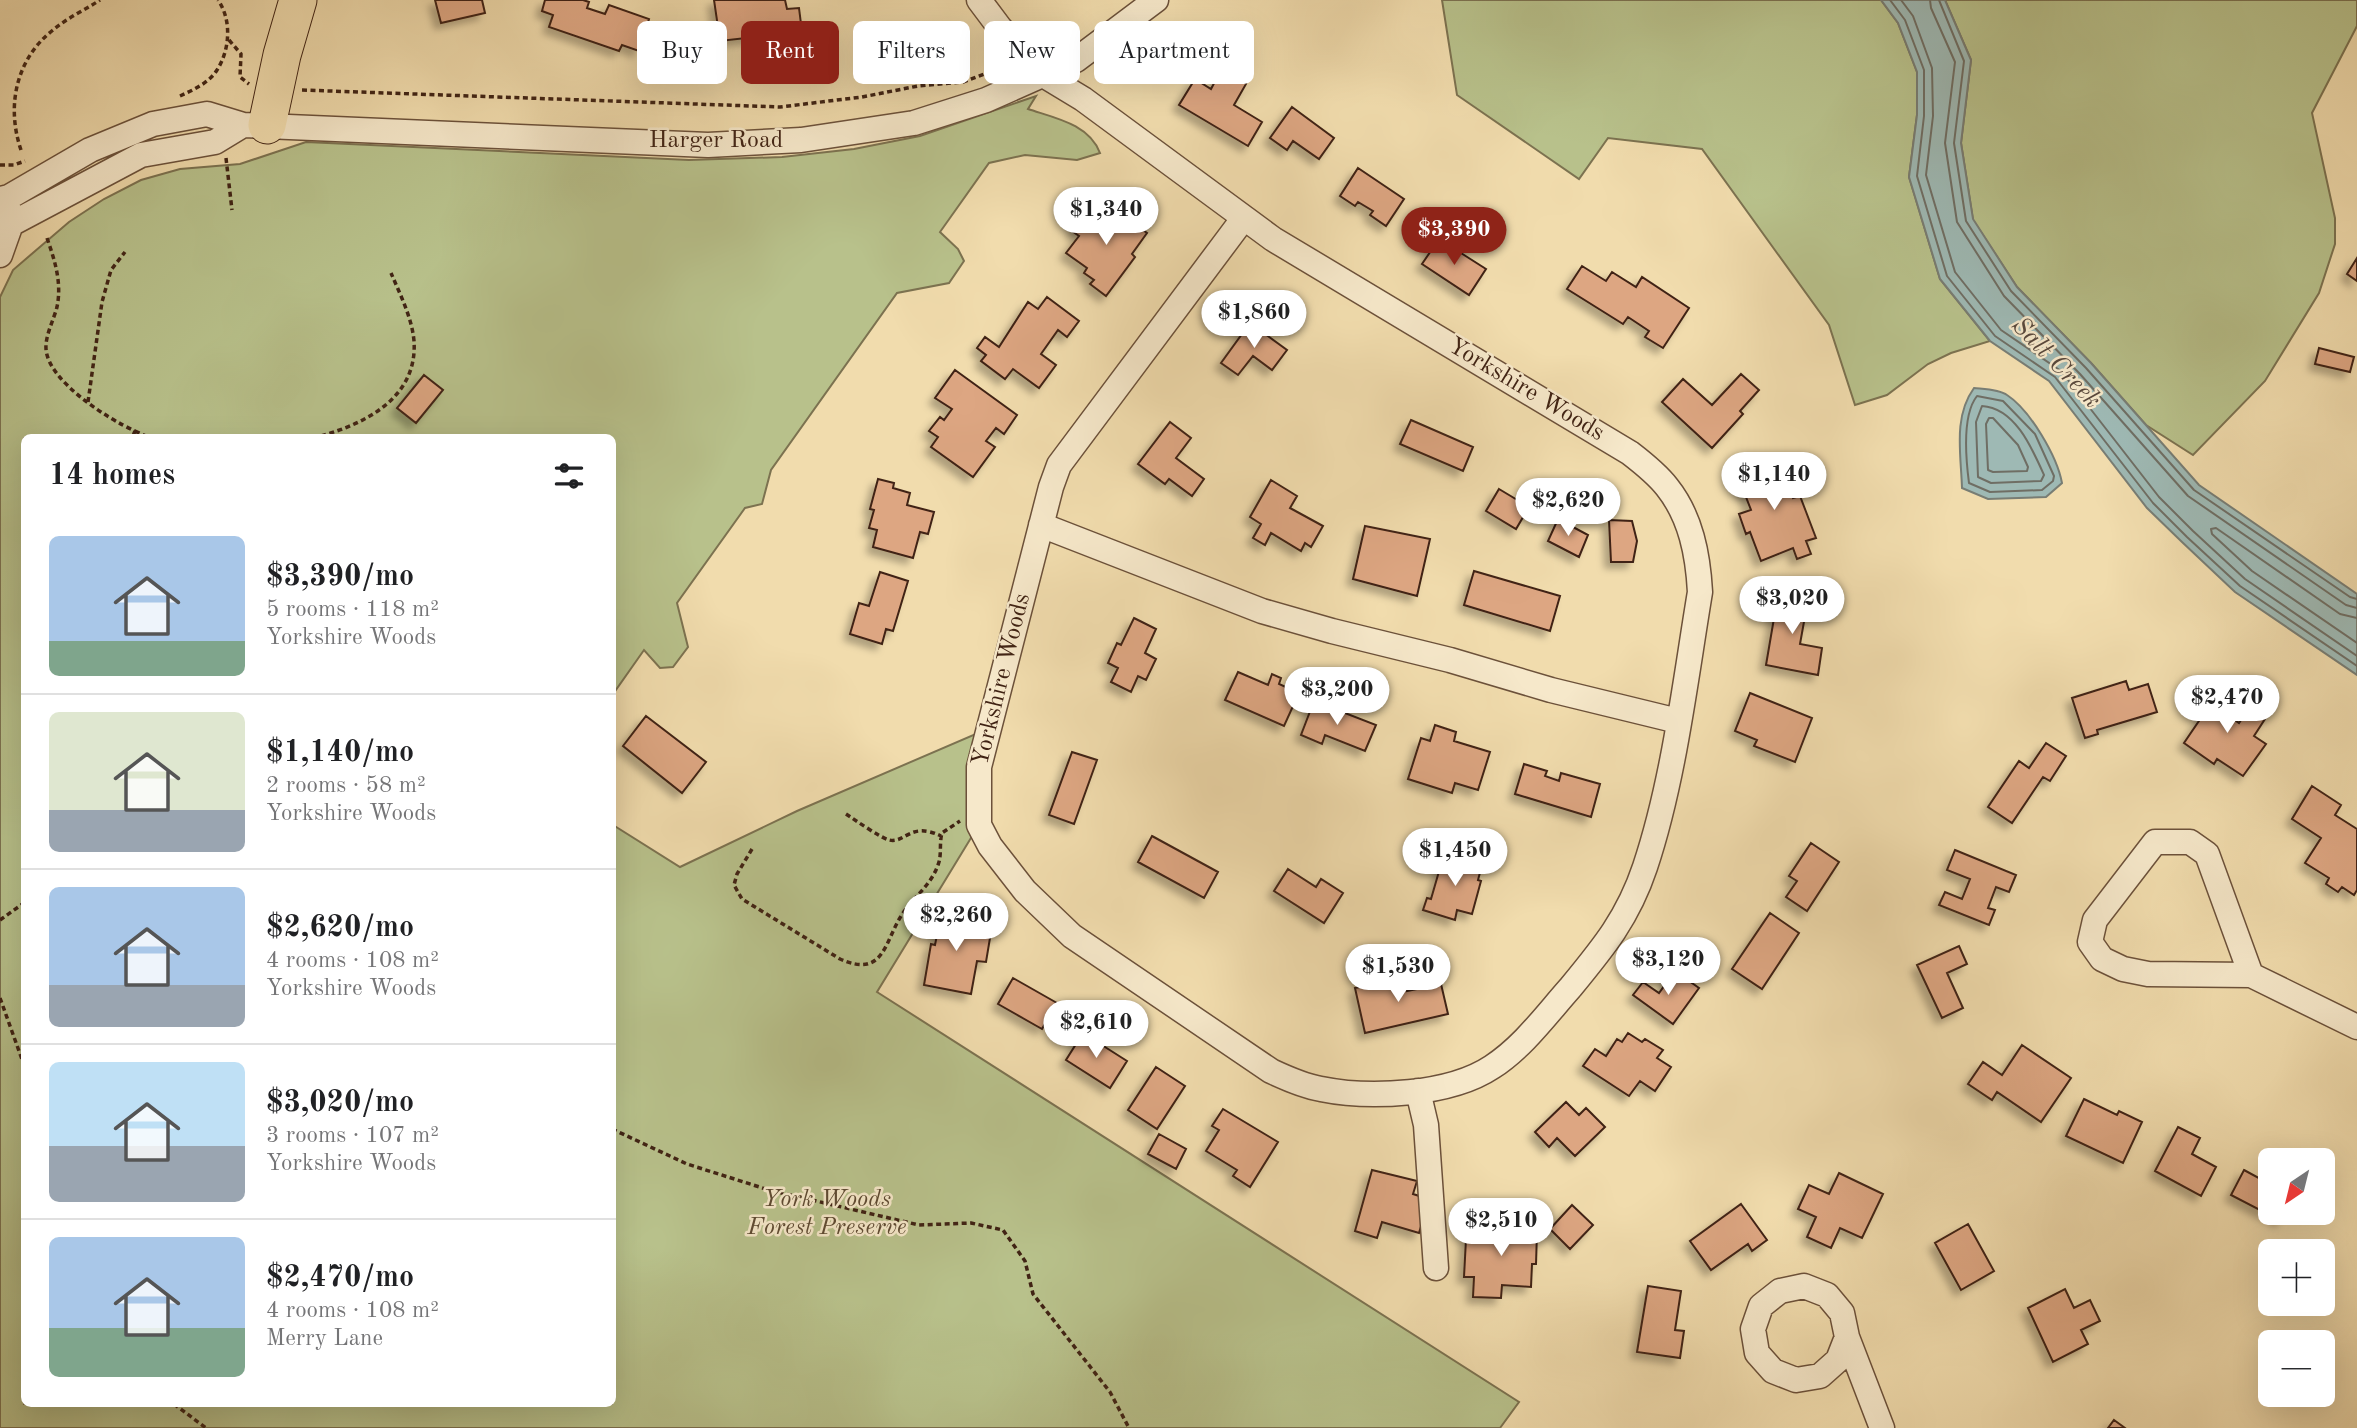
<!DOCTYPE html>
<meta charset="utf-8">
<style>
:root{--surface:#fff;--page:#f6f6f6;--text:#202124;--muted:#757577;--line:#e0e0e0;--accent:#8f2418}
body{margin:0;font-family:"Old Standard TT",serif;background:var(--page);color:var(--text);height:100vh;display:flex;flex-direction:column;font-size:26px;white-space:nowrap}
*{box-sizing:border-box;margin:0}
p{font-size:23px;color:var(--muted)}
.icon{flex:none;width:38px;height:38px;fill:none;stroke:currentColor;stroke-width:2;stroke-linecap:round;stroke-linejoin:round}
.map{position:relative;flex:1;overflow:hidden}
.panel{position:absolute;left:21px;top:434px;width:595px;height:973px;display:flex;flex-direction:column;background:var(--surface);border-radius:10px;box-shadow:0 7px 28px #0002}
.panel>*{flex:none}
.top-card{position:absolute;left:637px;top:21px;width:665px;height:63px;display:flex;gap:14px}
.needle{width:46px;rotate:215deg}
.buttons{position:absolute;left:2258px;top:1148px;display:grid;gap:14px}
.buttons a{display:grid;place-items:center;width:77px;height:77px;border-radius:10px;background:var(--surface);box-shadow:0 7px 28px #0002;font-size:35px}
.price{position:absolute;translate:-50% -60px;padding:0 16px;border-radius:24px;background:#fff;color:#222;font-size:23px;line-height:46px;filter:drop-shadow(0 2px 4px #0008)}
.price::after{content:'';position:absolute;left:50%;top:42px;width:21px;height:16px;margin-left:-10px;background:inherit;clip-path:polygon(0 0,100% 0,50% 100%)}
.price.current{background:var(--accent);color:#fff}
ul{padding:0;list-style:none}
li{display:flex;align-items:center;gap:21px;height:175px;padding:0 28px}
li+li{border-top:2px solid var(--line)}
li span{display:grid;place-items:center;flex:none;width:196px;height:140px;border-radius:10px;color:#555}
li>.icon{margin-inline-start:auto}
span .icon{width:84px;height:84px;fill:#fffc;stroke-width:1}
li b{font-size:30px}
h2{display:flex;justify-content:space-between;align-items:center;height:84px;padding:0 28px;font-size:30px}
.chip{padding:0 24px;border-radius:10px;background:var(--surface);box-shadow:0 7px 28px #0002;font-size:24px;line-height:63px}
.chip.current{background:var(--accent);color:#fff}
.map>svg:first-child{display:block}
.green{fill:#b8c18b;stroke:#7c7250;stroke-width:2}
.water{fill:#9eb9b4;stroke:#787d74;stroke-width:2}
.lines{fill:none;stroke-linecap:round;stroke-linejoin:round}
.shore{stroke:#6f6e64;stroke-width:2}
.building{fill:#dda682;stroke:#402314;stroke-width:2;filter:url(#shadow)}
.minor-casing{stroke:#6c513a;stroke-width:27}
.highway-casing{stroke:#402314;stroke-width:39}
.path{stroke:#402314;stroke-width:3.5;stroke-dasharray:5 3.5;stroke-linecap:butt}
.minor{stroke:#f6e8ca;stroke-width:24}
.highway{stroke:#f1dcad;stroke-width:37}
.labels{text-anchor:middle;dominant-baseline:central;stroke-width:5;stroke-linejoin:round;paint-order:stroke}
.street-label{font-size:24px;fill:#402314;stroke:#f6e8ca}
.park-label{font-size:24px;font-style:italic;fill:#5e4a32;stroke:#f6e8ca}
.water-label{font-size:26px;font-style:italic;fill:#58483c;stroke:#f6e8ca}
</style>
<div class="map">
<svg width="2357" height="1428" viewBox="0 0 2357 1428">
<defs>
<filter id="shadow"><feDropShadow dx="-6" dy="6" stdDeviation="3.5" flood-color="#0004"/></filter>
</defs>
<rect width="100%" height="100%" fill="#f1dcad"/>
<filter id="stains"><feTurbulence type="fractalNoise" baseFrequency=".00286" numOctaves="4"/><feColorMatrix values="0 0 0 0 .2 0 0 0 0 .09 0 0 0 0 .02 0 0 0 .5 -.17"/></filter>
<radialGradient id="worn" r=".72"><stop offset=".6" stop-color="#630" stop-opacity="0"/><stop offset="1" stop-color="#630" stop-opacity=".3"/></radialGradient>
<path class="green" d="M1442 0H1881L1898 23 1917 72V115L1909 177 1940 279 1990 341 1951 353 1928 364 1887 395 1855 405 1829 325 1702 149 1608 138 1579 179 1457 95Z
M1945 0H2357V26L2312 113 2335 218V244L2319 293 2265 381 2193 455 2146 425 2091 363 2017 287 1973 220 1961 143 1971 60Z
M1036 96 1028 109C1055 118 1089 124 1100 153L1077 160 1025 155 989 163 940 232 958 249 964 261 949 283 897 293 771 470 762 504 745 508 677 603 688 647 673 667 660 668 644 650 613 694 612 438H24V1404H612L613 825 680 867 797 811 978 733 974 833 877 992 1519 1402 1500 1428H0V297L13 270 69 222 104 199 141 180 180 169 240 164 306 142 689 160 782 157 854 149 920 136Z"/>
<path class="water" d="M1881 0H1945L1971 60 1961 143 1973 219 2017 287 2091 363 2199 485 2357 594V675L2235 592 2182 542 2147 508 2049 381 1990 341 1940 279 1909 177 1917 115V72L1898 23Z
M1974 388C1983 389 1999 389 2007 395 2030 410 2057 456 2062 483L2046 497 1988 499 1962 488C1961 454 1953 417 1974 388Z"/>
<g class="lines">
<path class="shore" d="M1890 0 1905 20 1924 70V116L1917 176 1947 276 1995 336 2055 377 2153 503 2187 537 2240 586 2357 666
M1901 0 1913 16 1932 68 1933 116 1926 175 1955 272 2001 330 2061 371 2159 497 2193 531 2245 579 2357 656
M1930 0 1931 8 1955 62 1945 143 1957 222 2004 296 2080 374 2188 496 2346 605 2357 608
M1939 0 1964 61 1954 143 1966 221 2011 291 2086 368 2194 490 2350 597 2357 599
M1977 396 2003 401 2035 434 2054 476 2053 481 2042 490 1990 492 1969 483C1966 460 1962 415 1977 396Z
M1982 406C2015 408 2032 448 2044 475L2041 481 1991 483 1978 477 1976 422Z
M1989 418H1993L2018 445 2028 467 2027 471 1993 472 1988 470 1986 424Z
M2357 618 2340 614 2216 528 2211 529 2212 534 2252 571 2357 643"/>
</g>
<path class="building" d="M435 0H482L485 13 441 23Z
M545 0H583L589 2 587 8 605 14 609 5 649 19 639 51 622 45 619 51 549 27 553 15 542 11Z
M714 0H785L787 9 799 8 801 24 771 28 772 35 720 41Z
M1221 70 1246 84 1234 105 1262 122 1248 146 1179 105 1195 79 1211 89Z
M1292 107 1334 138 1319 159 1293 141 1287 150 1270 138Z
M1358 168 1404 199 1386 226 1370 215 1373 211 1358 202 1355 206 1340 196Z
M1105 202 1147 233 1132 254 1135 257 1106 296 1090 284 1094 280 1084 273 1087 268 1066 253 1079 236 1072 231 1081 219 1089 224Z
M1439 239 1486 269 1469 295 1422 264Z
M2357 258V281L2347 274Z
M1582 266 1606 281 1612 272 1636 287 1642 277 1689 308 1663 348 1645 337 1649 331 1628 317 1623 324 1567 289Z
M1047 297 1079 321 1067 337 1058 330 1041 354 1056 365 1039 388 1013 369 1005 379 981 361 986 355 977 348 985 337 999 347 1028 302 1038 309Z
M1250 323 1287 350 1272 370 1253 356 1238 375 1221 363Z
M2319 348 2354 357 2350 372 2315 364Z
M955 370 1017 415 1004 434 996 428 986 441 995 447 973 477 931 447 938 437 929 431 940 417 944 420 952 409 935 398Z
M1741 374 1759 390 1740 411 1743 414 1712 448 1662 402 1683 379 1712 405Z
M424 375 443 390 416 423 397 408Z
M1411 420 1473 447 1463 471 1400 444Z
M1170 422 1191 438 1176 458 1204 479 1192 496 1169 479 1165 484 1138 464Z
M1776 455 1793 498 1800 496 1816 538 1806 541 1811 554 1797 559 1793 548 1761 561 1750 532 1746 534 1739 514 1751 510 1737 474 1757 466 1756 463Z
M878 479 894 483 893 488 910 493 907 505 934 512 928 534 920 532 913 558 873 547 877 530 869 528 874 510 870 509Z
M1271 480 1297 496 1290 508 1323 526 1311 547 1305 543 1301 551 1271 533 1265 545 1253 538 1261 524 1250 517Z
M1499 489 1529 507 1516 529 1486 511Z
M1558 519 1588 535 1579 557 1548 541Z
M1609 520 1632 521 1637 541 1633 562H1611Z
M1365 526 1430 539 1417 596 1353 579Z
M1474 571 1560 596 1550 631 1464 605Z
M880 572 908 581 893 631 886 629 882 644 850 634 859 603 869 606Z
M1779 589 1809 594 1800 644 1822 648 1818 675 1766 665Z
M1134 618 1156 629 1145 653 1156 659 1146 680 1138 676 1131 692 1111 682 1118 668 1108 663 1117 643 1121 645Z
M1238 672 1268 685 1272 674 1281 678 1279 684 1299 693 1284 726 1225 700Z
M2126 681 2129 690 2148 684 2157 712 2097 730 2098 734 2085 738 2072 698Z
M2220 690 2241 705 2232 718 2239 723 2249 708 2265 719 2254 736 2266 744 2243 776 2217 759 2214 764 2184 743Z
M1750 693 1812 718 1795 762 1754 746 1757 740 1735 731Z
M1314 701 1376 725 1365 751 1325 735 1322 744 1301 735Z
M646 716 706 762 682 793 623 746Z
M1435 725 1456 732 1454 741 1490 752 1478 790 1455 783 1452 793 1408 779 1421 738 1430 741Z
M2046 743 2066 756 2050 781 2043 777 2012 823 1988 807 2019 761 2029 768Z
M1072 752 1097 760 1074 824 1049 815Z
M1524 764 1547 771 1545 776 1559 781 1561 773 1600 784 1591 817 1515 794Z
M2312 786 2341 805 2335 815 2357 829V890L2354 895 2342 887 2338 892 2326 884 2329 878 2305 863 2321 838 2292 819Z
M1152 836 1218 872 1204 898 1138 862Z
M1811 843 1839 862 1807 911 1786 897 1797 881 1789 876Z
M1955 850 2016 875 2009 892 1996 887 1988 908 1995 910 1989 925 1939 905 1945 892 1962 899 1970 879 1947 870Z
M1444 854 1482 865 1478 880 1481 881 1472 914 1457 910 1455 920 1423 910 1427 898 1431 899Z
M1288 869 1316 887 1321 879 1343 893 1324 923 1274 891Z
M943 904 966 909 963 927 991 932 986 962 977 961 971 994 924 985 931 944 935 945Z
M1770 913 1799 933 1762 989 1732 969Z
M1959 946 1967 964 1947 973 1963 1008 1942 1018 1917 965Z
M1675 971 1699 988 1673 1024 1633 995 1643 982 1659 993Z
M1013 978 1057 1003 1042 1029 998 1004Z
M1404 978 1407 991 1441 984 1448 1014 1365 1033 1355 988Z
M1083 1033 1127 1061 1110 1088 1066 1060Z
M1628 1033 1642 1042 1645 1039 1663 1050 1657 1058 1671 1067 1655 1091 1640 1081 1629 1096 1583 1066 1595 1049 1606 1056 1617 1039 1622 1042Z
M2022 1045 2071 1078 2041 1122 1997 1092 1992 1100 1968 1084 1983 1062 2002 1075Z
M1156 1067 1185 1086 1157 1129 1128 1110Z
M2084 1099 2117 1115 2119 1111 2142 1122 2123 1163 2066 1136Z
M1566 1102 1579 1115 1586 1108 1605 1127 1575 1156 1557 1138 1549 1147 1535 1132Z
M1223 1109 1278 1142 1250 1187 1233 1176 1237 1170 1206 1151 1219 1130 1212 1126Z
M2178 1127 2200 1138 2192 1154 2216 1167 2201 1196 2155 1171Z
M1159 1134 1186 1149 1176 1169 1148 1154Z
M1372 1170 1417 1181 1413 1194 1429 1199 1419 1233 1382 1222 1377 1238 1355 1231Z
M2244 1170 2270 1184V1213H2285L2281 1221 2231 1195Z
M1839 1173 1883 1194 1862 1238 1840 1228 1831 1248 1807 1237 1816 1217 1798 1209 1809 1185 1829 1194Z
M1741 1204 1767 1240 1752 1251 1748 1244 1711 1270 1690 1241Z
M1572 1205 1593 1225 1570 1249 1550 1229Z
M1493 1216 1524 1217V1231L1537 1232 1536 1264H1532L1531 1287 1502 1285 1501 1298 1473 1297 1474 1277H1464L1466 1239 1492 1240Z
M1968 1224 1994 1271 1961 1290 1935 1243Z
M1648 1286 1681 1291 1675 1330 1684 1331 1680 1358 1637 1352Z
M2065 1289 2074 1308 2090 1300 2100 1321 2081 1330 2088 1344 2053 1362 2028 1308Z
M2114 1420 2125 1428H2108Z"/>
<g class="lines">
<g class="minor-casing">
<path id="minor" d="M979 0 1000 28 1045 76 1083 99 1273 239 1630 453C1643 463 1657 474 1667 487 1691 517 1698 555 1700 592 1685 682 1674 780 1645 867 1628 918 1603 948 1570 988 1546 1015 1523 1047 1492 1067 1450 1095 1370 1099 1321 1089 1304 1086 1288 1079 1271 1071L1072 936 1025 891 990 846 979 825V767L1051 487 1059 465 1243 219
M0 199 9 197 90 150 153 124 207 114 243 125 708 145 801 140 914 123 986 100 1076 60 1156 0
M0 225 11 224 141 155 215 142 243 125
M0 255 11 224 10 212
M1041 525 1262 611 1332 631 1450 660 1551 690 1678 721
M2251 975 2207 854 2190 842H2155L2095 920 2090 942 2102 959 2123 969 2148 974 2251 975 2357 1027
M1418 1091 1426 1125 1436 1268
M1847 1337 1838 1360 1820 1376 1796 1380 1773 1371 1757 1353 1753 1329 1761 1306 1780 1291 1804 1286 1827 1295 1842 1313 1847 1337 1882 1428"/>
</g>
<g class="highway-casing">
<path id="highway" d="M267 125 282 55 298 0"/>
</g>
<path class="path" d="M229 40 241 54 240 77 249 84
M302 90 780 107 862 97 918 86 963 82 1003 67
M180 96C193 90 209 83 217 70 230 50 232 20 218 0
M21 150C6 106 16 59 53 30 67 18 85 10 100 0
M226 158 232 210
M0 165H14L25 161
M47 238C55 261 62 283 57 307 54 319 45 336 46 349 48 381 108 419 135 431L132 438
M88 402 102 302 111 270 125 252
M135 431 150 438
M313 438C361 426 418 400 414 341 412 318 400 294 391 273
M846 814C855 820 881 838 889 840 905 844 910 821 941 836
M752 849 737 874 734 885 742 899 840 959C885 979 884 941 903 913 914 897 931 885 938 865 942 855 939 844 942 833L960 821
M0 920 24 903
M0 998 24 1065
M612 1129 687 1164 769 1190 919 1225 971 1223 1003 1230 1025 1261 1033 1294 1110 1392 1129 1428
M174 1404 206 1428"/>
<use href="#minor" class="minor"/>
<use href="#highway" class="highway"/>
</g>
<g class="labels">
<g class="street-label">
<text x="716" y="141">Harger Road</text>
<text transform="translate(1526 390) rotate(31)">Yorkshire Woods</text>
<text transform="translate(1002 680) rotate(-76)">Yorkshire Woods</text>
</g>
<g class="park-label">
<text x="827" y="1200">York Woods<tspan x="827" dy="28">Forest Preserve</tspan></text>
</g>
<g class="water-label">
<text transform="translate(2056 363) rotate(46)">Salt Creek</text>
</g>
</g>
<rect width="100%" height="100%" filter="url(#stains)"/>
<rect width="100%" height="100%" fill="url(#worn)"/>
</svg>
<div class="buttons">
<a><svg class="needle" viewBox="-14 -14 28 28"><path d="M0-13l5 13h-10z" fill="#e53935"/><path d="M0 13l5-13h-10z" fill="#757577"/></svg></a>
<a>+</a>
<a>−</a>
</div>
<b class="price" style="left:1106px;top:247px">$1,340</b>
<b class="price current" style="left:1454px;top:267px">$3,390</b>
<b class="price" style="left:1254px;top:350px">$1,860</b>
<b class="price" style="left:1774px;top:512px">$1,140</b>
<b class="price" style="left:1568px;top:538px">$2,620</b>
<b class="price" style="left:1792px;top:636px">$3,020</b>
<b class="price" style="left:1337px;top:727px">$3,200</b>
<b class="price" style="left:2227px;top:735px">$2,470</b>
<b class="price" style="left:1455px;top:888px">$1,450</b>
<b class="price" style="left:956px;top:953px">$2,260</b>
<b class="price" style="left:1668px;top:997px">$3,120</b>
<b class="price" style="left:1398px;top:1004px">$1,530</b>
<b class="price" style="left:1096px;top:1060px">$2,610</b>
<b class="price" style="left:1501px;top:1258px">$2,510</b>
<div class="top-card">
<a class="chip">Buy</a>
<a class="chip current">Rent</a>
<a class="chip">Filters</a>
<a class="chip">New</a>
<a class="chip">Apartment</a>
</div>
<section class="panel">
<h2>14 homes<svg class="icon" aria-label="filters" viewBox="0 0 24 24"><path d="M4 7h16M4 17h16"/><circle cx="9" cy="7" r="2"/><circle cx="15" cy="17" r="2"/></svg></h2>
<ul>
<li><span style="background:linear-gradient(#a9c7e8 75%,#7fa58c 0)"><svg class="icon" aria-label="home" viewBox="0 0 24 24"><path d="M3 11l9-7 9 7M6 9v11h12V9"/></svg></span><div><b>$3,390/mo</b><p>5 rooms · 118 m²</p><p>Yorkshire Woods</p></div></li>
<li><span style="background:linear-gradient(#dfe7d0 70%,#9aa5b1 0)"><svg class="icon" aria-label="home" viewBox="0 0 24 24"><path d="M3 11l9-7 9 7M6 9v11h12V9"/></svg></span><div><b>$1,140/mo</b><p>2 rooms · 58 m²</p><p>Yorkshire Woods</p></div></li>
<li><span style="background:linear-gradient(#a9c7e8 70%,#9aa5b1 0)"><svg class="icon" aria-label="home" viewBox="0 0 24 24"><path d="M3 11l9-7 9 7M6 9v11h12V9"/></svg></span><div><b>$2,620/mo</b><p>4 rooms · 108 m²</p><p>Yorkshire Woods</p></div></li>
<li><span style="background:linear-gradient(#bfe0f5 60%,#9aa5b1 0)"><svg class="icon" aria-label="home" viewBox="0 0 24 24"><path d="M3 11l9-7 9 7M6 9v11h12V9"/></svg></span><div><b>$3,020/mo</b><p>3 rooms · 107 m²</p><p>Yorkshire Woods</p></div></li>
<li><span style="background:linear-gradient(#a9c7e8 65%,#7fa58c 0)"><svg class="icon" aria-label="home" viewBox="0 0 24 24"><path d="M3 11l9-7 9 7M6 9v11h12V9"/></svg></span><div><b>$2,470/mo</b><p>4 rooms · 108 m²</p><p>Merry Lane</p></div></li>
</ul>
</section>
</div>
